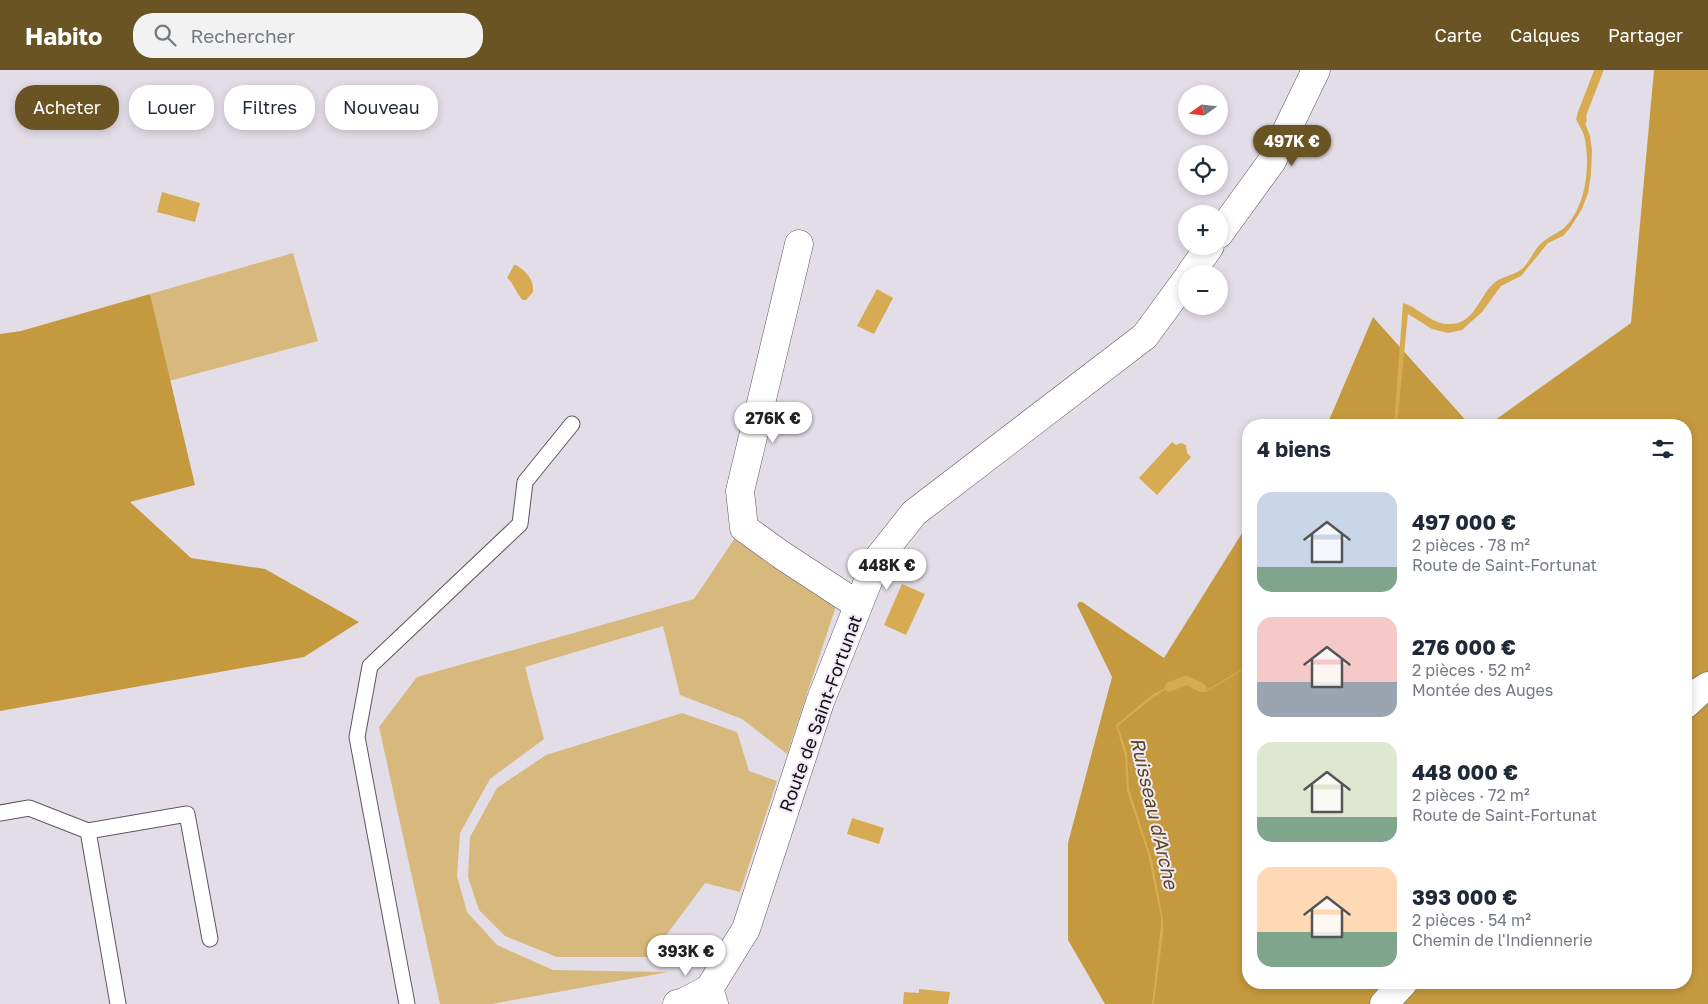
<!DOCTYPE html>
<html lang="fr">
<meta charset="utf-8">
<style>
:root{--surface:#fff;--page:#f2f2f3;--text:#1f2937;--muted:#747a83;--accent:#6b5424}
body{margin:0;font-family:"Golos Text",sans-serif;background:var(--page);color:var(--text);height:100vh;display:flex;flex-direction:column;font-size:19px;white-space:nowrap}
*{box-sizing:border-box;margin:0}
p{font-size:16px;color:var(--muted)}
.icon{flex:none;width:28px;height:28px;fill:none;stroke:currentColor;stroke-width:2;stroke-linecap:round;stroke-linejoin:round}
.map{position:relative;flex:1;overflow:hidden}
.side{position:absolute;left:1242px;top:349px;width:450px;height:570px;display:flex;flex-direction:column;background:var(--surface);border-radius:20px;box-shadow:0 2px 8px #0003}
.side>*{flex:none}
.guide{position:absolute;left:15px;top:15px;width:475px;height:45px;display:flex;gap:10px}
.needle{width:32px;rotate:255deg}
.fabs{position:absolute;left:1178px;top:15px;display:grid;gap:10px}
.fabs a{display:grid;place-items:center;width:50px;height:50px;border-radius:50%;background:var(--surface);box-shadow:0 2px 8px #0003;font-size:25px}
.price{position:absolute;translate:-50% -42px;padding:0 11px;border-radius:18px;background:#fff;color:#222;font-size:16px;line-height:32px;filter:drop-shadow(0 1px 2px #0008)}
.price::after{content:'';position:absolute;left:50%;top:30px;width:15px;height:11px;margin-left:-8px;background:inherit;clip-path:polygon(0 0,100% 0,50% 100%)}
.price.current{background:var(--accent);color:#fff}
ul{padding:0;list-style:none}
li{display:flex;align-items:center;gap:15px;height:125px;padding:0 15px}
li span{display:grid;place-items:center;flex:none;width:140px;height:100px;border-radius:15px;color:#555}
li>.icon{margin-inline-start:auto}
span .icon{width:60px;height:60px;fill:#fffc;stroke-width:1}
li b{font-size:21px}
h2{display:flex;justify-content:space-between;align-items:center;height:60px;padding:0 15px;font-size:21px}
.chip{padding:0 18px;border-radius:20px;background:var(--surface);box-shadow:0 2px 8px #0003;font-size:18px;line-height:45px}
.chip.current{background:var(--accent);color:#fff}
header{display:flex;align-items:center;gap:30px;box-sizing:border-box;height:70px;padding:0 25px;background:var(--accent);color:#fff}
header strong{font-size:24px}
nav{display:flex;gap:28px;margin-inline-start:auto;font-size:18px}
.search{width:350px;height:45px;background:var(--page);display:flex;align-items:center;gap:12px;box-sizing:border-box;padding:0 18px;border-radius:20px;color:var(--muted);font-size:19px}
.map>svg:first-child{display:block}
.green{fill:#d7b97e}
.forest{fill:#c59a3f}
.water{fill:#d7ab52}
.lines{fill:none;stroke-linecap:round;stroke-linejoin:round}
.stream{stroke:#d7ab52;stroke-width:9}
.service-casing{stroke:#5d5761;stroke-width:17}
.minor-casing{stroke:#5d5761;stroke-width:29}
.tertiary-casing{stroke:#5d5761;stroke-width:29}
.service{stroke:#fff;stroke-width:15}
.minor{stroke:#fff;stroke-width:28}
.tertiary{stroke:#fff;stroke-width:28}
.labels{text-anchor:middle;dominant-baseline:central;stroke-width:4;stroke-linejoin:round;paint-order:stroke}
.street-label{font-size:18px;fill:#110f13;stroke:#f1eaf6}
.water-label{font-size:19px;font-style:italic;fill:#5b4823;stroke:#f1eaf6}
</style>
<header>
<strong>Habito</strong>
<div class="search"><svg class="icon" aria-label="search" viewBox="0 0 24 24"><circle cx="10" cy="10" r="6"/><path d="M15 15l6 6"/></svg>Rechercher</div>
<nav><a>Carte</a><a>Calques</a><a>Partager</a></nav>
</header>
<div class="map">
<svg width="1708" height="934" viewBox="0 0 1708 934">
<rect width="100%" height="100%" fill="#e3dde8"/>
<path class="green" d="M293 183 318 271 169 311 150 224Z
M737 465 837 533 787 684 742 649 680 625 663 556 525 597 544 669 490 709 460 763 457 806 467 842 497 875 553 900 668 902 492 934H440L379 657 417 607 694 529Z
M682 643 737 662 749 701 777 711 740 822 705 813 650 887H557L505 866 479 840 468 807 470 767 497 718 546 685Z"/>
<path class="forest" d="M1654 0H1708V934H1105L1068 870V773L1112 607 1077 535 1079 532H1082L1164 588 1249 452V912H1686V355H1488L1631 253Z
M150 224 195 415 130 432 191 488 265 499 359 552 304 587 0 641V264L21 261Z
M1373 247 1470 355H1327Z"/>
<path class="water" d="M1596 0H1603L1592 27 1586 25Z
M1580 38 1586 41 1585 53 1590 66 1592 80 1591 104 1588 123 1582 139 1570 158 1563 166 1548 173 1521 206 1501 216 1482 242 1462 260 1448 263 1432 259 1408 244 1397 355H1394L1403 233C1418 237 1430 253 1447 254 1474 256 1478 228 1493 214 1501 206 1514 206 1523 198 1531 190 1535 177 1544 171 1551 165 1559 163 1566 156 1586 135 1590 97 1585 70 1584 63 1579 55 1576 49Z
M162 122 200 133 195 152 157 142Z
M516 195C526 201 534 209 533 222L526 230H523C516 224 514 213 507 208L514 195Z
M877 219 893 228 874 264 857 256Z
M1172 372 1176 375 1181 373 1186 375 1187 383 1191 387 1157 425 1139 408Z
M902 514 925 524 906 565 884 555Z
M1249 595 1241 601 1206 622 1187 610C1169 612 1133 644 1118 656L1127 683 1129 719 1152 790 1163 849V863L1154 934H1152L1161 855V847L1148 784 1127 721 1125 686 1116 655 1153 624 1183 610C1192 611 1199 616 1207 620Z
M852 748 884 758 879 774 847 764Z
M919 919 950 922 948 934H903L904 922 919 923Z"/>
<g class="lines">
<path class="stream" d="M1582 51V44L1599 0
M1169 617 1186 610 1202 618"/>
<g class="service-casing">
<path id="service" d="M0 743 29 738 88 761
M118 934 88 761 187 744 210 869
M407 934 357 667 370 596 520 454 525 412 572 354"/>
</g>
<g class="minor-casing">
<path id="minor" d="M799 174 740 421 744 458 783 486 858 535
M677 934 684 932 709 919"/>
</g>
<g class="tertiary-casing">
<path id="tertiary" d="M1219 164 1272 91 1316 0
M1190 204 1210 176
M1686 634 1700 621 1708 616
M714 934 709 919 746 859 820 632 876 491 914 443 1145 266 1186 210
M1384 934 1404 912"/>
</g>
<use href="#service" class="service"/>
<use href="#minor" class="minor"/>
<use href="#tertiary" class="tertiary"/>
</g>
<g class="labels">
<g class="street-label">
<text transform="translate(820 643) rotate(-70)">Route de Saint-Fortunat</text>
</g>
<g class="water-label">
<text transform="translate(1155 743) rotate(77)">Ruisseau d'Arche</text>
</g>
</g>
</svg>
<div class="fabs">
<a><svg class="needle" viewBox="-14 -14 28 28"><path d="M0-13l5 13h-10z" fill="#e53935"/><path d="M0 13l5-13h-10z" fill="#747a83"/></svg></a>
<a><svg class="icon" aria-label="locate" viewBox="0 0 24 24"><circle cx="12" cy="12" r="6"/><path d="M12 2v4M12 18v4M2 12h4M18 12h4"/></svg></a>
<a>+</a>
<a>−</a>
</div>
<b class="price current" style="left:1292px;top:97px">497K €</b>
<b class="price" style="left:773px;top:374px">276K €</b>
<b class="price" style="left:887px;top:521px">448K €</b>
<b class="price" style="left:686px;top:907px">393K €</b>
<div class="guide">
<a class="chip current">Acheter</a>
<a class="chip">Louer</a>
<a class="chip">Filtres</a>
<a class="chip">Nouveau</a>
</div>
<section class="side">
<h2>4 biens<svg class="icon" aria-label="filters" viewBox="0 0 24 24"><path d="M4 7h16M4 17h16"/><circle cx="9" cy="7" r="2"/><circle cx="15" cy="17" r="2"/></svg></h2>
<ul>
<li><span style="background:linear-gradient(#c9d6e8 75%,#7fa58c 0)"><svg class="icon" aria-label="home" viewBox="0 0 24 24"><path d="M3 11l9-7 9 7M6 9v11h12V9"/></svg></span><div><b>497 000 €</b><p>2 pièces · 78 m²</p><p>Route de Saint-Fortunat</p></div></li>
<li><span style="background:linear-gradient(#f6c9c9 65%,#9aa5b1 0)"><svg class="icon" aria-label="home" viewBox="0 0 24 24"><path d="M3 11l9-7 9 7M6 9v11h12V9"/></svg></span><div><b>276 000 €</b><p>2 pièces · 52 m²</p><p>Montée des Auges</p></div></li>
<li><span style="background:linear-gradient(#dfe7d0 75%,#7fa58c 0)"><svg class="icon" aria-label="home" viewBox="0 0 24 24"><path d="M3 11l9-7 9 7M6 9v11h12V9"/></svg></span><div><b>448 000 €</b><p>2 pièces · 72 m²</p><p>Route de Saint-Fortunat</p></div></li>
<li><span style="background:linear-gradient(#ffd9b3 65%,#7fa58c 0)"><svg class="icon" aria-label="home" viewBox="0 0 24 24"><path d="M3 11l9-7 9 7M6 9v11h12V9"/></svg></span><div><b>393 000 €</b><p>2 pièces · 54 m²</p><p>Chemin de l'Indiennerie</p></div></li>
</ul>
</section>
</div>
